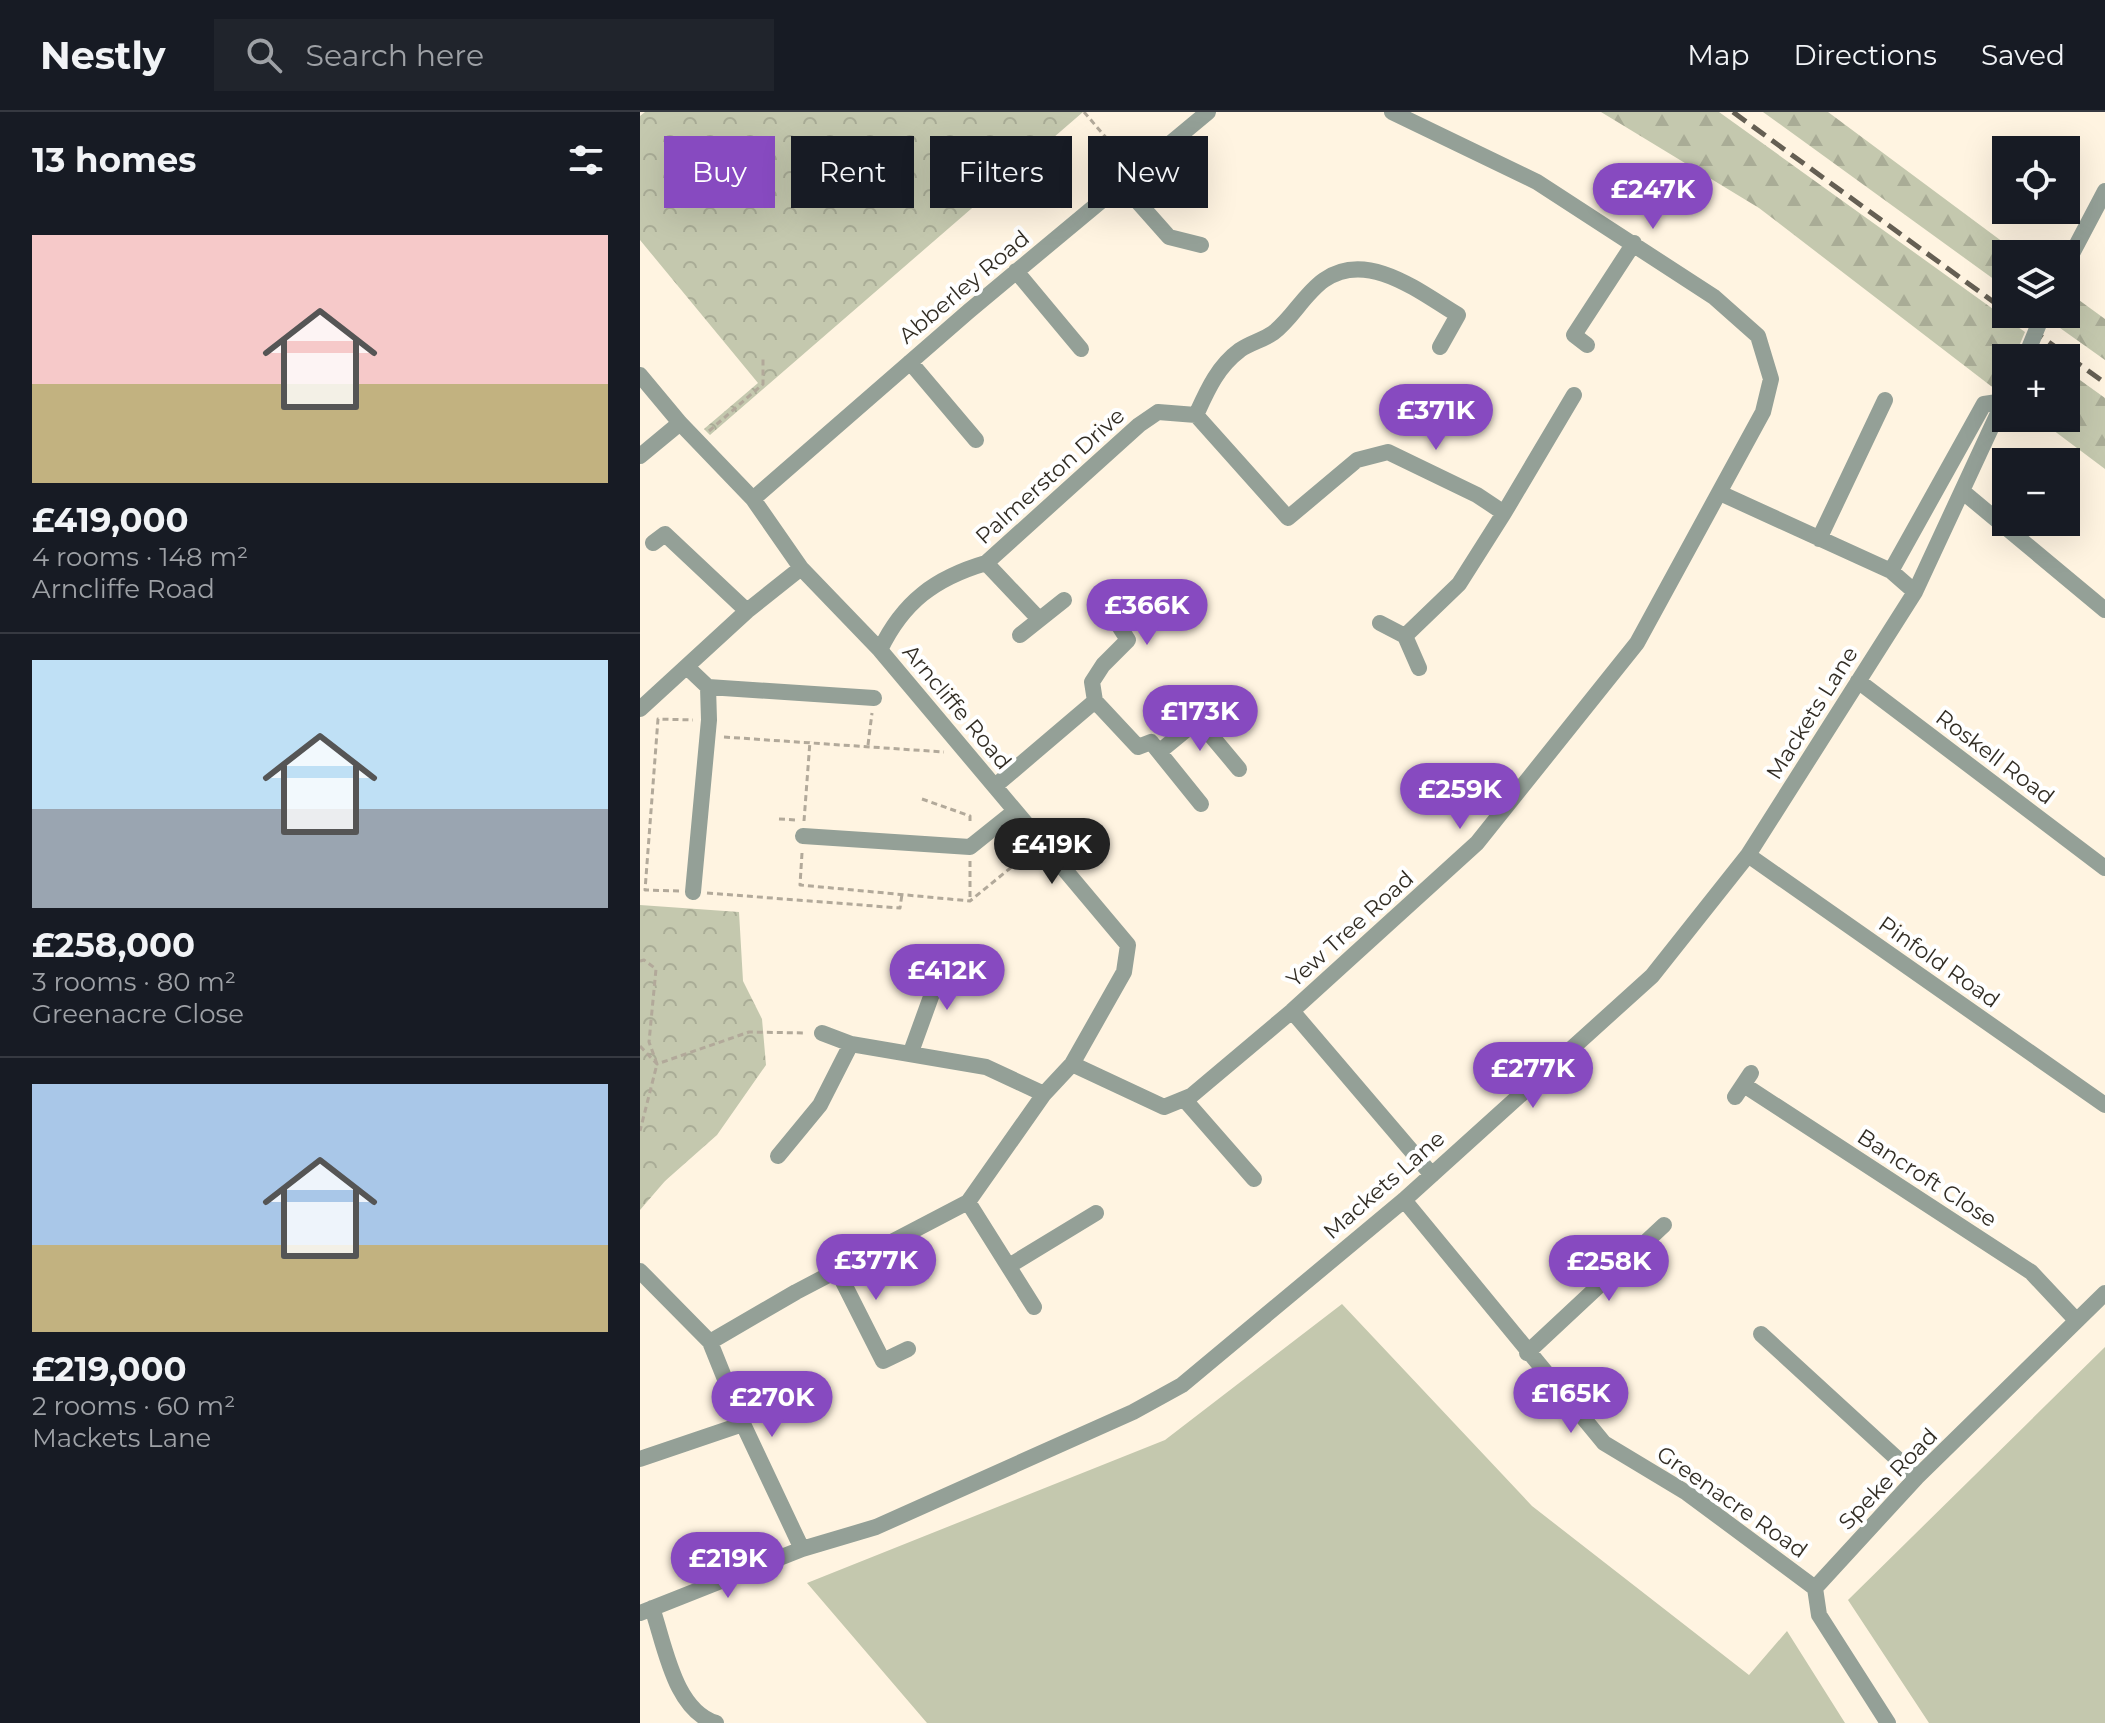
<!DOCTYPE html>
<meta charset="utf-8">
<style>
:root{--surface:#171b24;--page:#20242c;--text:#f1f3f6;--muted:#9ea1a6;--line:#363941;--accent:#874ac0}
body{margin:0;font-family:Montserrat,sans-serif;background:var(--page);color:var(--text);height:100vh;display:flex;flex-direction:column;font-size:30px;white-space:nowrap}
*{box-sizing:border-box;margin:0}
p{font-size:26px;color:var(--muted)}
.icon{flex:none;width:44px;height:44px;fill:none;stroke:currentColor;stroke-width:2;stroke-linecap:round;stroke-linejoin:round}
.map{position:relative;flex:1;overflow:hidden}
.side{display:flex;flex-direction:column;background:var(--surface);width:640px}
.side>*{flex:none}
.top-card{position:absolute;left:24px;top:24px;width:760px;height:72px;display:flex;gap:16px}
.tools{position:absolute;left:1352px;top:24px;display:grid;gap:16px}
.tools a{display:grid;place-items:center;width:88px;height:88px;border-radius:0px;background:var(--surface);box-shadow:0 8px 32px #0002;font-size:40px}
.price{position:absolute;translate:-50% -68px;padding:0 18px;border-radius:28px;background:var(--accent);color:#fff;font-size:26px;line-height:52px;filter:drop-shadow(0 2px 4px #0008)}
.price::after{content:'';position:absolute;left:50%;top:48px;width:24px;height:18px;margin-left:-12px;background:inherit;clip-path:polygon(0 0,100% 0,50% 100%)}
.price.selected{background:#222;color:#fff}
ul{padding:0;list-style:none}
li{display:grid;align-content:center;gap:16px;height:424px;padding:0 32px}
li+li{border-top:2px solid var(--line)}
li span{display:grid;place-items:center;height:248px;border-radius:0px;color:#555}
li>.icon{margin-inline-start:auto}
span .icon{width:144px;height:144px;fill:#fffc;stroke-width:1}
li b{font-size:34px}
h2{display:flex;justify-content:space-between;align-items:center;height:96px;padding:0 32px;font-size:34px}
.chip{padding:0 28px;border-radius:0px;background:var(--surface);box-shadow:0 8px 32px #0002;font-size:28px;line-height:72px}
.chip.selected{background:var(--accent);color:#fff}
header{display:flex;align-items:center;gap:48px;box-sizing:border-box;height:112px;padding:0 40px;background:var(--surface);border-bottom:2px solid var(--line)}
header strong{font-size:38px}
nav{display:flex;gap:44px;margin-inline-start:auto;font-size:28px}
.search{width:560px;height:72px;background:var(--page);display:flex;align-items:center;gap:20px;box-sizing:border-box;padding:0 28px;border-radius:0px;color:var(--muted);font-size:30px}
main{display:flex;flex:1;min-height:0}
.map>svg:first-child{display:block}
.grass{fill:#c4c8ae}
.forest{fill:url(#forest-firs)}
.park{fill:url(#park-crowns)}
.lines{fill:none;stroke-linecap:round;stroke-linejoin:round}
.path{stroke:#b2a99a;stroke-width:3;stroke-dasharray:6 4;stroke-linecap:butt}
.minor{stroke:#94a097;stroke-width:16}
.rail{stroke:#655f53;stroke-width:5;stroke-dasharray:16 8;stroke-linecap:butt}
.minor-bridge{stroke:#94a097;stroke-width:16}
.labels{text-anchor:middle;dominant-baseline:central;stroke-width:8;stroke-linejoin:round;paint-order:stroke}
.street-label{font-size:22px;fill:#322d24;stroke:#fff}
</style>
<header>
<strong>Nestly</strong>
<div class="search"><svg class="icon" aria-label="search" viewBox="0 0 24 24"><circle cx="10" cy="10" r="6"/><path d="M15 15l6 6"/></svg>Search here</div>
<nav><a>Map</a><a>Directions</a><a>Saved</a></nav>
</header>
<main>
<section class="side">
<h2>13 homes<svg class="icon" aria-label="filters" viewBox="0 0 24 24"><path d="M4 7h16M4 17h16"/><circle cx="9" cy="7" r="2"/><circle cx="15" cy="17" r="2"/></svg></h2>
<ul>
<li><span style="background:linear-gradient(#f6c9c9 60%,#c2b280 0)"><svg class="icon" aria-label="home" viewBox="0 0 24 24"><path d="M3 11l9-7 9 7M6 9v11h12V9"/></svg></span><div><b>£419,000</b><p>4 rooms · 148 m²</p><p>Arncliffe Road</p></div></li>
<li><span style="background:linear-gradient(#bfe0f5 60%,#9aa5b1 0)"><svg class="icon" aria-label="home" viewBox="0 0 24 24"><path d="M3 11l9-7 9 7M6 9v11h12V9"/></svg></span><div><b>£258,000</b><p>3 rooms · 80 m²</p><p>Greenacre Close</p></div></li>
<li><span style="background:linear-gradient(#a9c7e8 65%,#c2b280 0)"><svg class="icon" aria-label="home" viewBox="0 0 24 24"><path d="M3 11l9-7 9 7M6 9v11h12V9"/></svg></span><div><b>£219,000</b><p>2 rooms · 60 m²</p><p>Mackets Lane</p></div></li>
</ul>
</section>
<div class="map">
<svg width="1465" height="1611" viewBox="0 0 1465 1611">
<defs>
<pattern id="forest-firs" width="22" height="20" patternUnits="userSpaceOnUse" patternTransform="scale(2)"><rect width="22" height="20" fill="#c4c8ae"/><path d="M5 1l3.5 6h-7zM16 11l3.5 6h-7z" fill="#a9ac96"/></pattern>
<pattern id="park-crowns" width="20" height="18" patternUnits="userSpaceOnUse" patternTransform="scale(2)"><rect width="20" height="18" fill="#c4c8ae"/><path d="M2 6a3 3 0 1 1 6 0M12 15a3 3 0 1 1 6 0" fill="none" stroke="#a9ac96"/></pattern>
</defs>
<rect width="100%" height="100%" fill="#fff4e1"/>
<path class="grass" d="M702 1192 892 1394 1109 1563 1147 1519 1205 1611H287L167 1471 525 1328Z
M1465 1235V1611H1289L1208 1488Z"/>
<path class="forest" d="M961 0H1079L1385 220 1374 246H1366V266L1360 281 1119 96Z
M1123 0H1188L1379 142H1366V176Z
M1432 183 1465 207V248L1420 216Z
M1426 258 1465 286V357L1397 306H1426Z"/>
<path class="park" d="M5 0H443L70 323 64 317 118 271 0 128V4Z
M0 793 99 800 103 869 122 907 126 953 77 1023 25 1069 0 1098Z"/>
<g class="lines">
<path class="path" d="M444 0 486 49
M69 319 123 272V247
M84 625 304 640
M228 633 232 601
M282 687 330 704V713
M139 707 156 708
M164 709 170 629
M162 741 160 773 330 789 390 740
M330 749V789
M39 779 5 778 18 607 53 608
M67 781 260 796 262 782
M0 849 4 848 16 857 9 930 17 952 0 1019
M0 934 17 952 109 920 166 921"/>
<path class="minor" d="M482 72 529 125 561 133
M1426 153 1465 79
M376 159 441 237
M947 233 934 223 994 131
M270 250 336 328
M0 263 40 311 113 387 161 456 240 538 488 833 484 860 432 952 404 982 328 1090 156 1180 70 1230
M556 303 648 406 717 348 748 340 837 383 864 401 819 472 765 524
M0 344 40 311
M1322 379 1465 498
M1080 381 1251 459 1275 480
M113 387 329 199 568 0
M864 401 934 283
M1179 427 1245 288
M13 431 25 422 107 499
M346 451 399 507
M1251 459 1344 292 1364 289
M740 511 765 524 779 556
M380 523 424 488
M240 538C263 490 295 466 346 451L499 313 518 300 556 303C567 279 577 255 600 238 610 231 623 228 633 221 652 207 664 182 684 168 728 137 781 181 818 203L800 235
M48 556 68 575 69 608 53 780
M1218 569 1465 756
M68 575 234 586
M455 589 452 570 463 553 488 528 463 489
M0 597 107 499 161 456
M519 640 558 608 599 657
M355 674 455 589 498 635 511 630 561 692
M163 724 330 735 375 699
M1108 743 1465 993
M652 899 792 1063
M182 921 211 932
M271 940 305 846
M432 952 524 995 551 984 652 899 837 731 997 531 1123 300 1131 267 1118 224 1074 185 897 70 752 0
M1104 973 1391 1160 1436 1208
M1095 985 1111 961
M544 987 614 1067
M138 1044 180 993 211 932 346 955 404 982
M764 1088 964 1331 1047 1381 1175 1476
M328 1090 394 1195
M369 1154 456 1101
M0 1159 70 1230 103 1312 162 1437
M198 1160 243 1249 268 1237
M1121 1222 1277 1365
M887 1241 1024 1113
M0 1347 103 1312
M12 1496C25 1533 34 1598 76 1611
M0 1501 162 1437 236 1415 493 1300 542 1273 764 1088 1012 864 1108 743 1275 480 1366 284
M1248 1611 1179 1503 1175 1476 1277 1365 1465 1181"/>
<path class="rail" d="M1093 0 1366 199
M1370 202 1465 271"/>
<path class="minor-bridge" d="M1385 246 1403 202"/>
</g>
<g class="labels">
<g class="street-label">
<text transform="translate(324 175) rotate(-40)">Abberley Road</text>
<text transform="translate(410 364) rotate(-42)">Palmerston Drive</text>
<text transform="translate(317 595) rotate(50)">Arncliffe Road</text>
<text transform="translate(1172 601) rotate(-58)">Mackets Lane</text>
<text transform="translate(1355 645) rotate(37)">Roskell Road</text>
<text transform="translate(710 817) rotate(-42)">Yew Tree Road</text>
<text transform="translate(1299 850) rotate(35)">Pinfold Road</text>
<text transform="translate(1287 1066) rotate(33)">Bancroft Close</text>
<text transform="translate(744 1073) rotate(-41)">Mackets Lane</text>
<text transform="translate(1248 1367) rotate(-46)">Speke Road</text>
<text transform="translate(1092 1390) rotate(35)">Greenacre Road</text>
</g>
</g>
</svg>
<div class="tools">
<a><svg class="icon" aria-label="locate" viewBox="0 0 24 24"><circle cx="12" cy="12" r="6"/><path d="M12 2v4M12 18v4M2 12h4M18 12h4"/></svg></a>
<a><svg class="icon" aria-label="layers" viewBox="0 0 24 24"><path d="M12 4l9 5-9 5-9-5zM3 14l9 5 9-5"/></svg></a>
<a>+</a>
<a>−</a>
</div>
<b class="price" style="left:1013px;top:119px">£247K</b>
<b class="price" style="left:796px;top:340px">£371K</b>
<b class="price" style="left:507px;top:535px">£366K</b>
<b class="price" style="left:560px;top:641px">£173K</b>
<b class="price" style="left:820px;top:719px">£259K</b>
<b class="price selected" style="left:412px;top:774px">£419K</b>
<b class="price" style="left:307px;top:900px">£412K</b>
<b class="price" style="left:893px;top:998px">£277K</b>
<b class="price" style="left:236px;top:1190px">£377K</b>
<b class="price" style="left:969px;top:1191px">£258K</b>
<b class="price" style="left:931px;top:1323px">£165K</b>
<b class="price" style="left:132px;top:1327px">£270K</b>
<b class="price" style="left:88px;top:1488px">£219K</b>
<div class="top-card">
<a class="chip selected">Buy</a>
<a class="chip">Rent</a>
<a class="chip">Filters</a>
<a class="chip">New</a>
</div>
</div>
</main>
